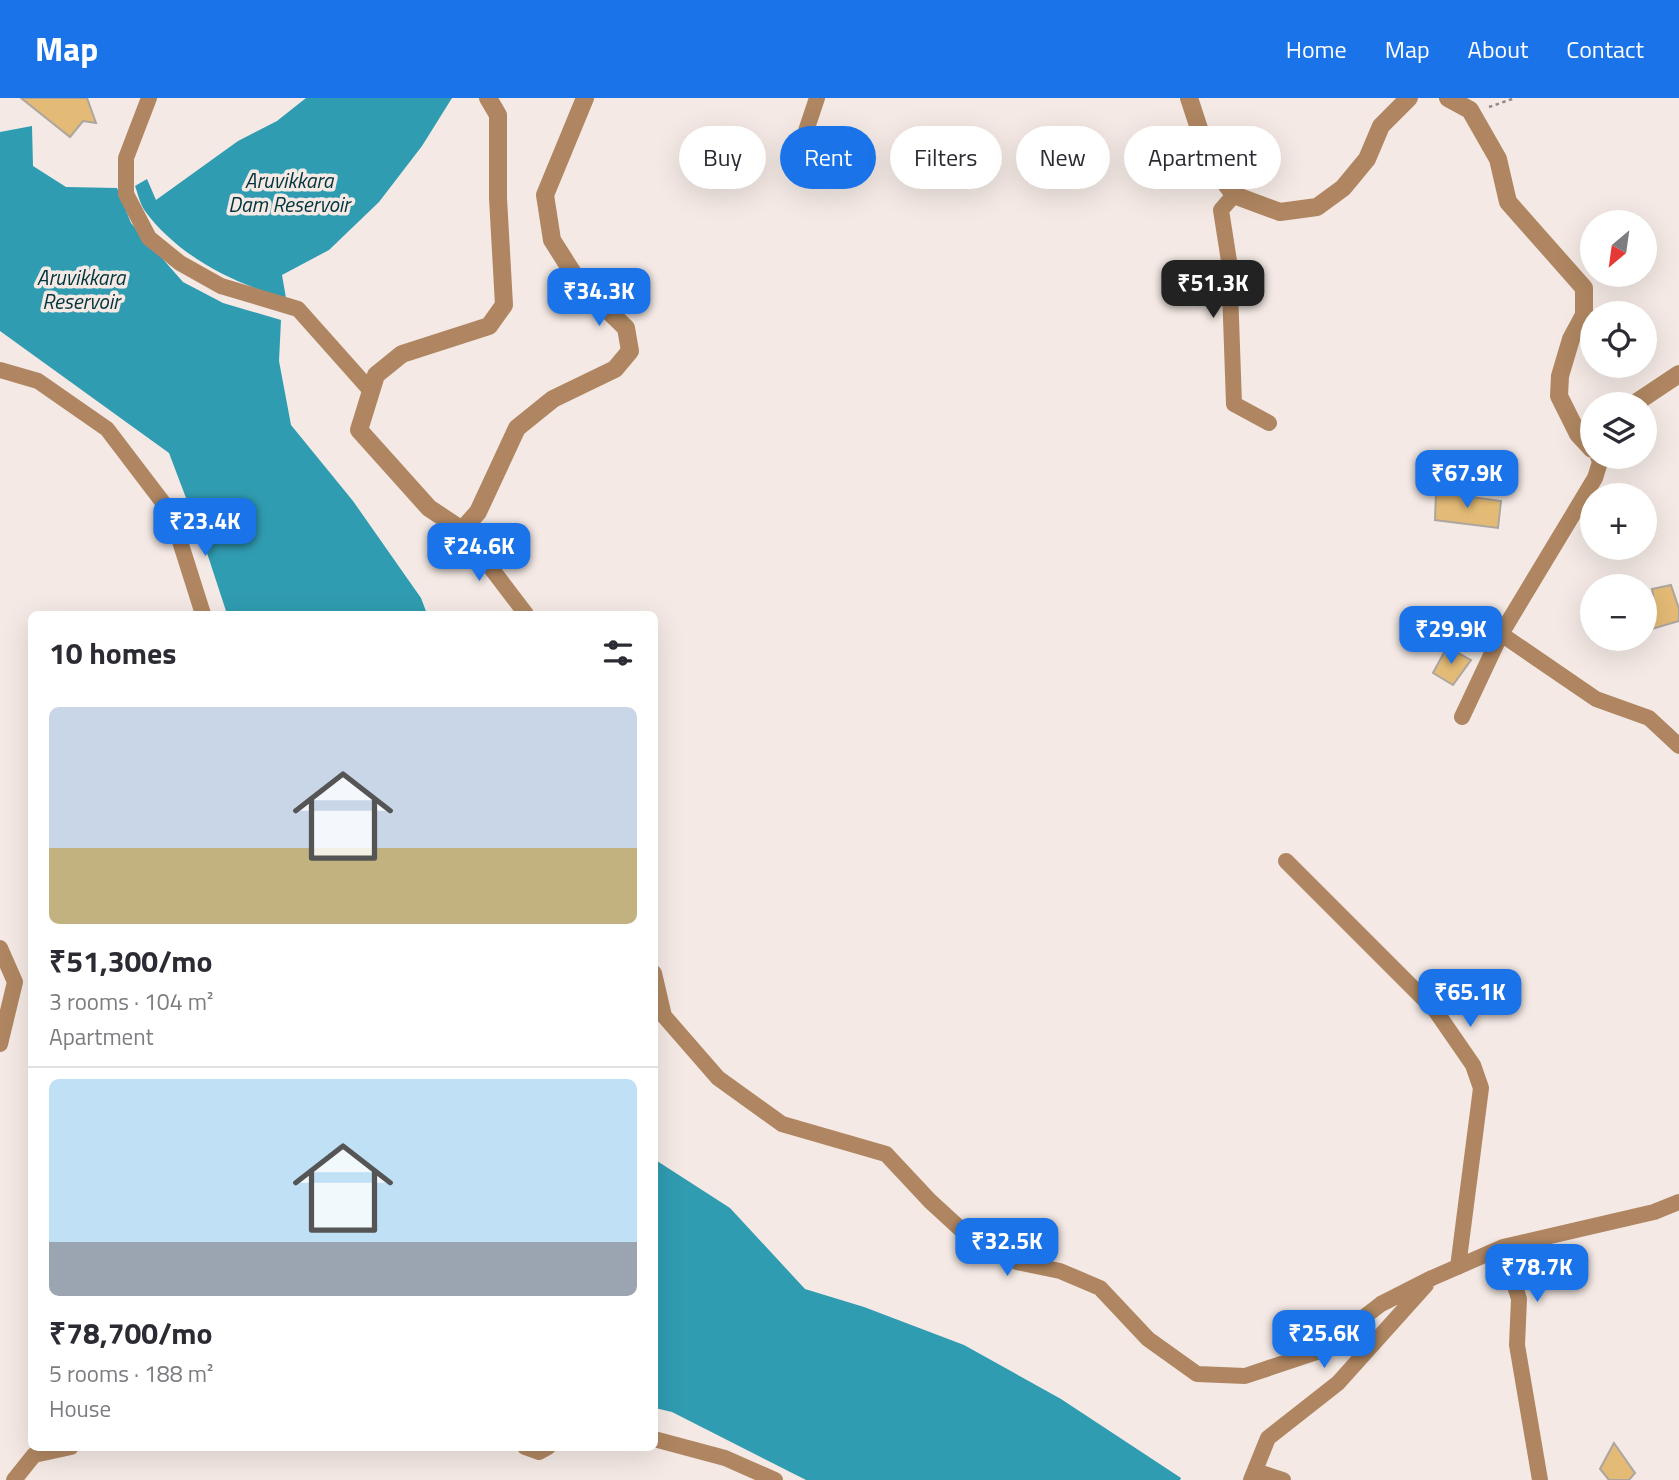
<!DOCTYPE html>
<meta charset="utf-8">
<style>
:root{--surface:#fff;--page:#f7f7f7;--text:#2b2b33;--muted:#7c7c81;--line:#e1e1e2;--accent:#1a73e8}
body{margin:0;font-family:"Titillium Web",sans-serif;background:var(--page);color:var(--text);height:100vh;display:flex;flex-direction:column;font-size:26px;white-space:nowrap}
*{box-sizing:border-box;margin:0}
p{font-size:23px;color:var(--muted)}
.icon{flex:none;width:38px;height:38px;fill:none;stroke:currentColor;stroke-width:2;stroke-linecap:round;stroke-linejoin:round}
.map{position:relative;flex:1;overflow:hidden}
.sheet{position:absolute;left:28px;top:513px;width:630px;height:840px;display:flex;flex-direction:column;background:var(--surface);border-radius:10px;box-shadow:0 7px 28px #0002}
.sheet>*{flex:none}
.guide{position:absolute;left:679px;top:28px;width:665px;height:63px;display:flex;gap:14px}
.needle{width:46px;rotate:209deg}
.tools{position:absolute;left:1580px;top:112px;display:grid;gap:14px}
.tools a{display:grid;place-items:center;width:77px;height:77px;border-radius:50%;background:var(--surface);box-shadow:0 7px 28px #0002;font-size:35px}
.price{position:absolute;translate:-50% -60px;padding:0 16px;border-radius:14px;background:var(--accent);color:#fff;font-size:23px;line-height:46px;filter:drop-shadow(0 2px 4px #0008)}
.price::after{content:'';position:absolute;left:50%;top:42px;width:21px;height:16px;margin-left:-10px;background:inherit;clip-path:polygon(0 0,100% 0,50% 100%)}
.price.selected{background:#222;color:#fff}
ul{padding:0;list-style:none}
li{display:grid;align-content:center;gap:14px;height:371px;padding:0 21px}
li+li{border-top:2px solid var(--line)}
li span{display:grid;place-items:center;height:217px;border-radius:10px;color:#555}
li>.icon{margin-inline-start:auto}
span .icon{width:126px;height:126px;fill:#fffc;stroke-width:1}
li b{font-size:30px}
h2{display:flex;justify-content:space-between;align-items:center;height:84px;padding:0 21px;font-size:30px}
.tag{padding:0 24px;border-radius:32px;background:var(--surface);box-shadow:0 7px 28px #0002;font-size:24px;line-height:63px}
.tag.selected{background:var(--accent);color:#fff}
header{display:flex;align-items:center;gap:42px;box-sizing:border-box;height:98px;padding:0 35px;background:var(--accent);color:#fff}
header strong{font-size:33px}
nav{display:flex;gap:38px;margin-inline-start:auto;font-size:24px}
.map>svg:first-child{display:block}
.water{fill:#309cb1}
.building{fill:#e4bb76;stroke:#aca69e;stroke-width:2}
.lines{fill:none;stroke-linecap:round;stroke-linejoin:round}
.path{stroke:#938b88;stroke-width:2.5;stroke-dasharray:3.5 3.5;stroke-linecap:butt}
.minor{stroke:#af8661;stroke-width:16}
.tertiary{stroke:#af8661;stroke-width:18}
.labels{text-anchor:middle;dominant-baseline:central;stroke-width:7;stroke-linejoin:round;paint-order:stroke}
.water-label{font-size:21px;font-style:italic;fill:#02353e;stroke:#f4e9e4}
</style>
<header>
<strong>Map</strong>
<nav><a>Home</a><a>Map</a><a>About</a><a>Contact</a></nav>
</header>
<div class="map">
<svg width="1679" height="1382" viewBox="0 0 1679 1382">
<rect width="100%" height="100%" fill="#f4e9e4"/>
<path class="water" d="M306 0H452L422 48 379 104 329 152 282 177 286 200C234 186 178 158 145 113 140 106 138 96 135 88L147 81 156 102 238 43 277 23Z
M32 28 33 68 66 89 117 90 131 125 183 184 223 205 281 222 279 263 291 327 353 403 421 500 427 516H227L208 458 169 355 0 233V34Z
M654 1061 730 1110 805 1191 864 1209 964 1247 1061 1301 1181 1380 1180 1382H806L672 1314 655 1310Z"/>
<path class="building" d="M21 0H87L96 25 83 23 70 39Z
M1436 394 1501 403 1498 430 1435 422Z
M1671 487 1679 511V523L1645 533V504L1654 503 1652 491Z
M1447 549 1471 562 1453 587 1433 575Z
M1614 1345 1635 1375 1629 1382H1609L1600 1371Z"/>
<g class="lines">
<path class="path" d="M1489 9 1515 0"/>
<path class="minor" d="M149 0 126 60V96L149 140 180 165 221 188 298 211 371 293
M793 72 817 0
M1234 97 1221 112 1229 163 1234 306 1269 325
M0 272 38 283 107 331 171 415 203 516
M462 432 526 516
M1501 536 1596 601 1649 620 1679 648
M1462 619 1501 536 1595 380 1601 361
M1286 763 1435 912 1473 967 1481 990 1458 1169
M0 850 15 884 0 946
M654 875 664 918 718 980 782 1026 886 1056 930 1103 967 1137 1017 1164 1060 1173 1100 1190 1148 1241 1197 1276 1245 1278 1320 1253 1381 1206 1432 1180 1503 1149 1519 1201 1517 1247 1540 1382
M1503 1149 1654 1114 1679 1104
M654 1341 725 1360 775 1382
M525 1349 539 1354 548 1349
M1255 1373 1283 1382
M14 1382 34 1357 71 1349
M1251 1382 1268 1340 1338 1285 1426 1187"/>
<path class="tertiary" d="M488 0 498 17V100L504 207 489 228 402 256 376 277 359 332 429 410 462 432 478 414 517 330 553 301 615 271 630 253 626 230 578 183 552 142 545 97 585 0
M1189 0 1210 64 1234 97 1280 114 1317 109 1343 90 1367 61 1381 28 1409 0
M1448 0 1470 12 1498 61 1508 104 1584 190V217L1571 241 1560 278 1559 298 1578 336 1592 351
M1634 306 1679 276
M1599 359 1601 361 1610 359"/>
</g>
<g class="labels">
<g class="water-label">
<text x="289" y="82">Aruvikkara<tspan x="289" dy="24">Dam Reservoir</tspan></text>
<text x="81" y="179">Aruvikkara<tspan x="81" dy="24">Reservoir</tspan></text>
</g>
</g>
</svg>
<div class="tools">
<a><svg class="needle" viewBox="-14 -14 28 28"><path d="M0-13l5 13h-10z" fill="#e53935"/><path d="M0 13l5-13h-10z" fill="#7c7c81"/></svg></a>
<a><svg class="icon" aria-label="locate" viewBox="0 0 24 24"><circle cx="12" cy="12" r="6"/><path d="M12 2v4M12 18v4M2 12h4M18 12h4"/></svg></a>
<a><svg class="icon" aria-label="layers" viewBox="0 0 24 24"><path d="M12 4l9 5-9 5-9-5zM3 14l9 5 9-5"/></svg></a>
<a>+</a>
<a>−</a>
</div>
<b class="price selected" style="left:1213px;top:222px">₹51.3K</b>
<b class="price" style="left:599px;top:230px">₹34.3K</b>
<b class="price" style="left:1467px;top:412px">₹67.9K</b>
<b class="price" style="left:205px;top:460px">₹23.4K</b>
<b class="price" style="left:479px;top:485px">₹24.6K</b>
<b class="price" style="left:1451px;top:568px">₹29.9K</b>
<b class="price" style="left:1470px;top:931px">₹65.1K</b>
<b class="price" style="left:1007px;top:1180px">₹32.5K</b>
<b class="price" style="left:1537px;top:1206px">₹78.7K</b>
<b class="price" style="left:1324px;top:1272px">₹25.6K</b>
<div class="guide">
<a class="tag">Buy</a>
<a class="tag selected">Rent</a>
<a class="tag">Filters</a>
<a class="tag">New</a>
<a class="tag">Apartment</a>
</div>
<section class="sheet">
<h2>10 homes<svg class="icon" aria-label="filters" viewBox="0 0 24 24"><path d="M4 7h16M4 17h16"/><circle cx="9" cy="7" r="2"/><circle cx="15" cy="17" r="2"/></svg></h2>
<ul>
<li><span style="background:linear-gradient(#c9d6e8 65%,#c2b280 0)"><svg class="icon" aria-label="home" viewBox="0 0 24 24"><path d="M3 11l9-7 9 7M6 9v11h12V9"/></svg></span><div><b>₹51,300/mo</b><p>3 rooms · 104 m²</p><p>Apartment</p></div></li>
<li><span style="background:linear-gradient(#bfe0f5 75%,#9aa5b1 0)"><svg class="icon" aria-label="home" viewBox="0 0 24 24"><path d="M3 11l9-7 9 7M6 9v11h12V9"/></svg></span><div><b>₹78,700/mo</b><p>5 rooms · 188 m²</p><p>House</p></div></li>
</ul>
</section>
</div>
